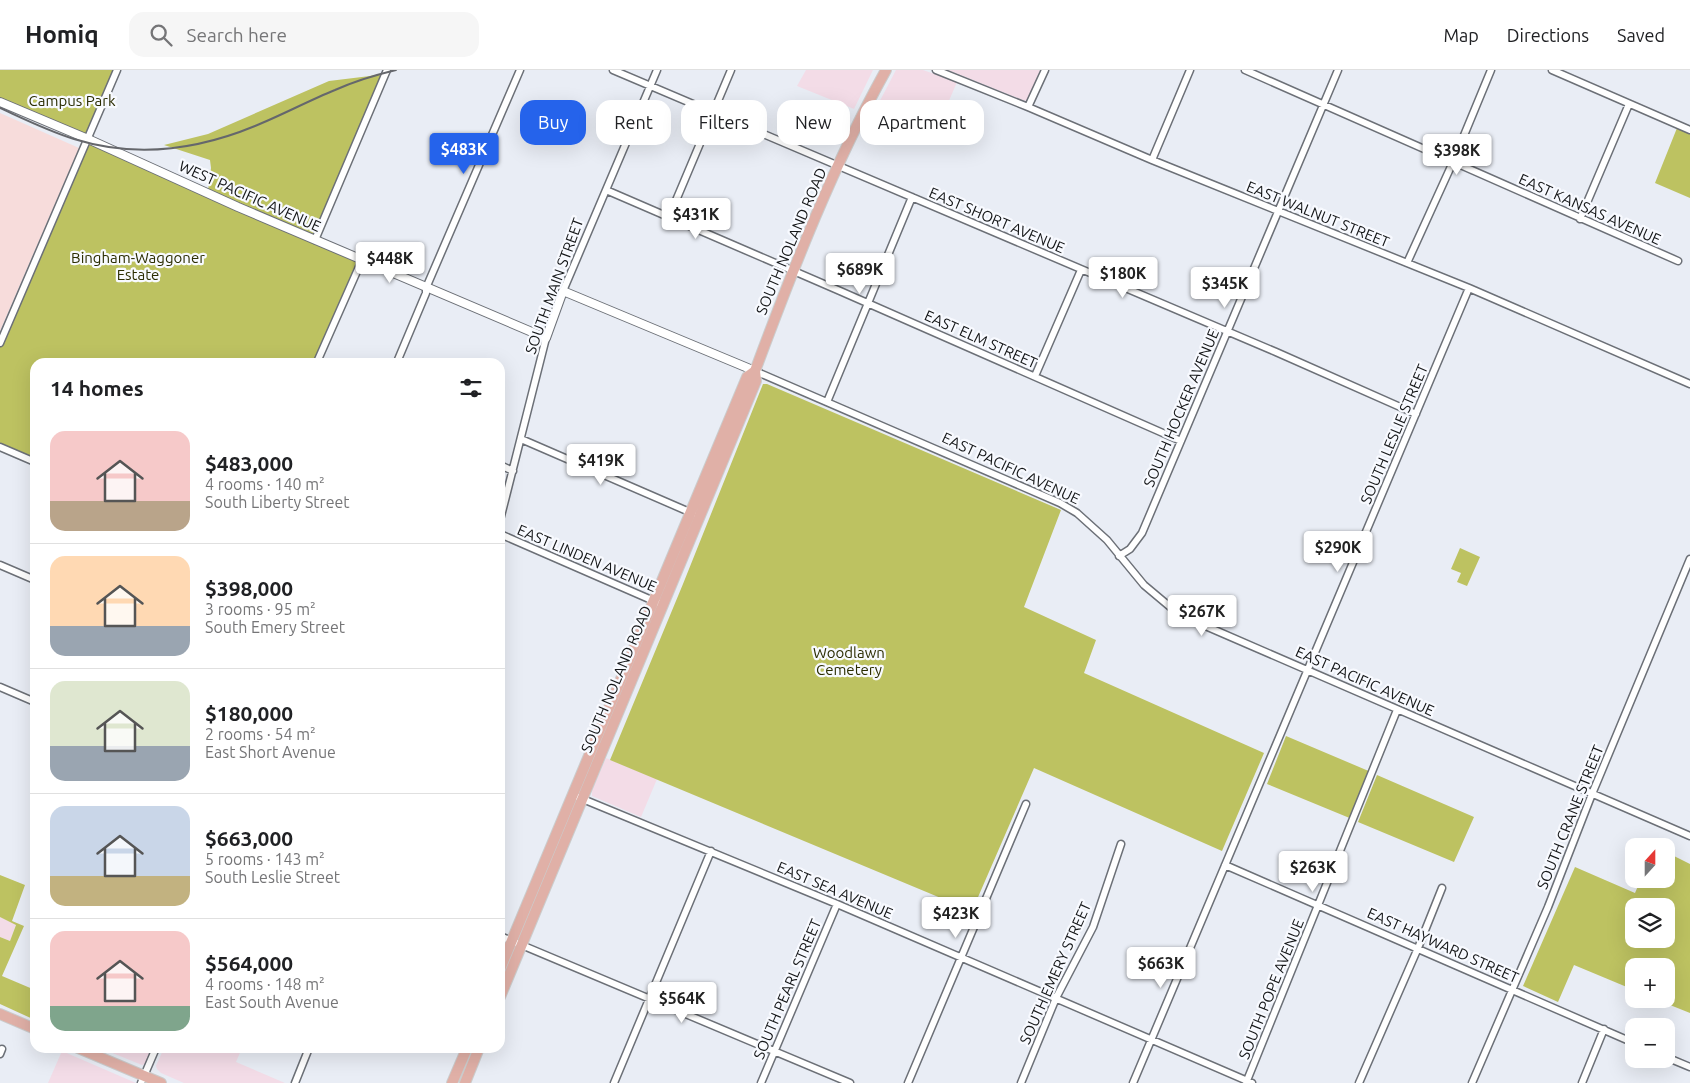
<!DOCTYPE html>
<meta charset="utf-8">
<style>
:root{--surface:#fff;--page:#f6f6f6;--text:#202124;--muted:#757577;--line:#e0e0e0;--accent:#2563eb}
body{margin:0;font-family:Ubuntu,sans-serif;background:var(--page);color:var(--text);height:100vh;display:flex;flex-direction:column;font-size:19px;white-space:nowrap}
*{box-sizing:border-box;margin:0}
p{font-size:16px;color:var(--muted)}
.icon{flex:none;width:28px;height:28px;fill:none;stroke:currentColor;stroke-width:2;stroke-linecap:round;stroke-linejoin:round}
.map{position:relative;flex:1;overflow:hidden}
.side{position:absolute;left:30px;top:288px;width:475px;height:695px;display:flex;flex-direction:column;background:var(--surface);border-radius:15px;box-shadow:0 5px 20px #0002}
.side>*{flex:none}
.banner{position:absolute;left:520px;top:30px;width:475px;height:45px;display:flex;gap:10px}
.needle{width:32px;rotate:21deg}
.fabs{position:absolute;left:1625px;top:768px;display:grid;gap:10px}
.fabs a{display:grid;place-items:center;width:50px;height:50px;border-radius:10px;background:var(--surface);box-shadow:0 5px 20px #0002;font-size:25px}
.price{position:absolute;translate:-50% -42px;padding:0 11px;border-radius:5px;background:#fff;color:#222;font-size:16px;line-height:32px;filter:drop-shadow(0 1px 2px #0008)}
.price::after{content:'';position:absolute;left:50%;top:30px;width:15px;height:11px;margin-left:-8px;background:inherit;clip-path:polygon(0 0,100% 0,50% 100%)}
.price.current{background:var(--accent);color:#fff}
ul{padding:0;list-style:none}
li{display:flex;align-items:center;gap:15px;height:125px;padding:0 20px}
li+li{border-top:1px solid var(--line)}
li span{display:grid;place-items:center;flex:none;width:140px;height:100px;border-radius:15px;color:#555}
li>.icon{margin-inline-start:auto}
span .icon{width:60px;height:60px;fill:#fffc;stroke-width:1}
li b{font-size:21px}
h2{display:flex;justify-content:space-between;align-items:center;height:60px;padding:0 20px;font-size:21px}
.chip{padding:0 18px;border-radius:15px;background:var(--surface);box-shadow:0 5px 20px #0002;font-size:18px;line-height:45px}
.chip.current{background:var(--accent);color:#fff}
header{display:flex;align-items:center;gap:30px;box-sizing:border-box;height:70px;padding:0 25px;background:var(--surface);border-bottom:1px solid var(--line)}
header strong{font-size:24px}
nav{display:flex;gap:28px;margin-inline-start:auto;font-size:18px}
.search{width:350px;height:45px;background:var(--page);display:flex;align-items:center;gap:12px;box-sizing:border-box;padding:0 18px;border-radius:15px;color:var(--muted);font-size:19px}
.map>svg:first-child{display:block}
.commercial{fill:#f3dce7}
.industrial{fill:#f7dcdb}
.green{fill:#bdc261;fill-rule:evenodd}
.lines{fill:none;stroke-linecap:round;stroke-linejoin:round}
.minor-casing{stroke:#6c7077;stroke-width:9}
.tertiary-casing{stroke:#6c7077;stroke-width:10}
.primary-casing{stroke:#cbcccc;stroke-width:12}
.minor{stroke:#fff;stroke-width:6}
.tertiary{stroke:#fff;stroke-width:8}
.primary{stroke:#e0b0a7;stroke-width:10}
.rail{stroke:#65676c;stroke-width:2}
.labels{text-anchor:middle;dominant-baseline:central;stroke-width:4.5;stroke-linejoin:round;paint-order:stroke}
.park-label{font-size:15px;fill:#2b2d02;stroke:#f8faff}
.street-label{font-size:15px;fill:#131517;stroke:#f8faff}
</style>
<header>
<strong>Homiq</strong>
<div class="search"><svg class="icon" aria-label="search" viewBox="0 0 24 24"><circle cx="10" cy="10" r="6"/><path d="M15 15l6 6"/></svg>Search here</div>
<nav><a>Map</a><a>Directions</a><a>Saved</a></nav>
</header>
<div class="map">
<svg width="1690" height="1013" viewBox="0 0 1690 1013">
<rect width="100%" height="100%" fill="#e9edf5"/>
<path class="commercial" d="M806 0H873L854 39 797 16Z
M896 0H923L957 12 933 68 873 44Z
M948 0H1040L1029 28 1025 31Z
M606 688 657 709 641 747 592 726V720Z
M0 847 16 854 10 871 0 867Z
M100 978H153L146 994 142 995Z
M164 978H242L236 992 285 1013H184L161 1003 157 999 156 996Z
M62 981 136 1013H48Z"/>
<path class="industrial" d="M0 43 79 78 0 261Z"/>
<path class="green" d="M0 0H117L88 69 208 121 211 98 210 90 164 75 208 64 329 11 370 6 386 3 316 169 362 190 316 292H35V392L0 377V273L88 69 0 30Z
M1677 58 1690 64V128L1655 113Z
M763 314H767L1061 440 1024 537 1096 570 1084 603 1264 683 1222 781 1034 698 972 841 610 690 683 514Z
M1460 478 1480 487 1467 516 1457 512 1461 503 1451 499Z
M1286 666 1371 702 1352 749 1267 714Z
M1377 705 1474 747 1454 792 1358 752Z
M1666 782 1690 794V943L1655 929H1666V896H1634V920L1574 895 1558 932 1523 916 1575 797 1635 823 1641 809H1666ZM1666 836V869H1634V836Z
M0 805 25 815 12 851 24 856 2 906 35 920V950L0 934V867L10 871 16 855 0 847Z"/>
<g class="lines">
<g class="minor-casing">
<path id="minor" d="M613 0 1276 282 1416 344
M936 0 1028 37 1152 90 1469 218 1690 314
M1245 0 1678 191
M1552 0 1690 60
M1028 37 1045 0
M1152 90 1190 0
M606 120 840 221 1181 371
M669 147 731 0
M1580 149 1629 34
M315 170 387 0
M1407 193 1453 92 1491 0
M563 221 657 0
M0 273 117 0
M317 292 362 190
M397 292 426 223V218L520 0
M755 301 1060 433 1077 443 1107 470 1144 515 1175 541 1194 551 1690 766
M1035 306 1081 200
M827 332 912 127
M521 369 694 444
M0 377 35 392
M500 395 513 401
M500 450 546 268
M500 464 663 535
M1119 486 1130 479 1142 463 1338 0
M0 495 35 510
M0 617 35 632
M573 725 837 834 1252 1013
M1225 795 1634 973
M500 866 850 1013
M0 984 2 979
M1666 987 1690 997
M141 1013 156 978
M295 1013 309 978
M614 1013 711 781
M761 1013 837 834
M908 1013 1026 734
M1021 1013 1056 928 1093 857 1121 774
M1133 1013 1469 218
M1246 1013 1397 640
M1359 1013 1418 878 1442 818
M1472 1013 1548 837 1592 724 1690 489
M1582 1013 1604 959"/>
</g>
<g class="tertiary-casing">
<path id="tertiary" d="M0 32 88 69 238 137 546 268 563 221 755 301"/>
</g>
<g class="primary-casing">
<path id="primary" d="M500 899 747 307 755 301
M500 927 756 311 755 301C793 199 833 95 886 0
M0 944 35 959
M78 978 161 1013
M452 1013 467 978
M465 1013 479 978"/>
</g>
<use href="#minor" class="minor"/>
<use href="#tertiary" class="tertiary"/>
<use href="#primary" class="primary"/>
<path class="rail" d="M0 38C24 49 48 61 74 69 135 88 197 80 255 56 282 45 308 31 335 20 355 11 375 5 396 0"/>
</g>
<g class="labels">
<g class="park-label">
<text x="72" y="30">Campus Park</text>
<text x="138" y="187">Bingham-Waggoner<tspan x="138" dy="17">Estate</tspan></text>
<text x="849" y="582">Woodlawn<tspan x="849" dy="17">Cemetery</tspan></text>
</g>
<g class="street-label">
<text transform="translate(250 126) rotate(24)">WEST PACIFIC AVENUE</text>
<text transform="translate(1590 139) rotate(24)">EAST KANSAS AVENUE</text>
<text transform="translate(1318 144) rotate(22)">EAST WALNUT STREET</text>
<text transform="translate(997 150) rotate(23)">EAST SHORT AVENUE</text>
<text transform="translate(791 171) rotate(-67)">SOUTH NOLAND ROAD</text>
<text transform="translate(554 216) rotate(-70)">SOUTH MAIN STREET</text>
<text transform="translate(981 269) rotate(24)">EAST ELM STREET</text>
<text transform="translate(1181 338) rotate(-67)">SOUTH HOCKER AVENUE</text>
<text transform="translate(1394 364) rotate(-67)">SOUTH LESLIE STREET</text>
<text transform="translate(1011 398) rotate(25)">EAST PACIFIC AVENUE</text>
<text transform="translate(587 488) rotate(23)">EAST LINDEN AVENUE</text>
<text transform="translate(616 609) rotate(-67)">SOUTH NOLAND ROAD</text>
<text transform="translate(1365 611) rotate(24)">EAST PACIFIC AVENUE</text>
<text transform="translate(1570 747) rotate(-68)">SOUTH CRANE STREET</text>
<text transform="translate(835 820) rotate(23)">EAST SEA AVENUE</text>
<text transform="translate(1443 875) rotate(24)">EAST HAYWARD STREET</text>
<text transform="translate(1055 903) rotate(-66)">SOUTH EMERY STREET</text>
<text transform="translate(787 919) rotate(-67)">SOUTH PEARL STREET</text>
<text transform="translate(1271 919) rotate(-68)">SOUTH POPE AVENUE</text>
</g>
</g>
</svg>
<div class="fabs">
<a><svg class="needle" viewBox="-14 -14 28 28"><path d="M0-13l5 13h-10z" fill="#e53935"/><path d="M0 13l5-13h-10z" fill="#757577"/></svg></a>
<a><svg class="icon" aria-label="layers" viewBox="0 0 24 24"><path d="M12 4l9 5-9 5-9-5zM3 14l9 5 9-5"/></svg></a>
<a>+</a>
<a>−</a>
</div>
<b class="price current" style="left:464px;top:105px">$483K</b>
<b class="price" style="left:1457px;top:106px">$398K</b>
<b class="price" style="left:696px;top:170px">$431K</b>
<b class="price" style="left:390px;top:214px">$448K</b>
<b class="price" style="left:860px;top:225px">$689K</b>
<b class="price" style="left:1123px;top:229px">$180K</b>
<b class="price" style="left:1225px;top:239px">$345K</b>
<b class="price" style="left:601px;top:416px">$419K</b>
<b class="price" style="left:1338px;top:503px">$290K</b>
<b class="price" style="left:1202px;top:567px">$267K</b>
<b class="price" style="left:1313px;top:823px">$263K</b>
<b class="price" style="left:956px;top:869px">$423K</b>
<b class="price" style="left:1161px;top:919px">$663K</b>
<b class="price" style="left:682px;top:954px">$564K</b>
<div class="banner">
<a class="chip current">Buy</a>
<a class="chip">Rent</a>
<a class="chip">Filters</a>
<a class="chip">New</a>
<a class="chip">Apartment</a>
</div>
<section class="side">
<h2>14 homes<svg class="icon" aria-label="filters" viewBox="0 0 24 24"><path d="M4 7h16M4 17h16"/><circle cx="9" cy="7" r="2"/><circle cx="15" cy="17" r="2"/></svg></h2>
<ul>
<li><span style="background:linear-gradient(#f6c9c9 70%,#b9a48a 0)"><svg class="icon" aria-label="home" viewBox="0 0 24 24"><path d="M3 11l9-7 9 7M6 9v11h12V9"/></svg></span><div><b>$483,000</b><p>4 rooms · 140 m²</p><p>South Liberty Street</p></div></li>
<li><span style="background:linear-gradient(#ffd9b3 70%,#9aa5b1 0)"><svg class="icon" aria-label="home" viewBox="0 0 24 24"><path d="M3 11l9-7 9 7M6 9v11h12V9"/></svg></span><div><b>$398,000</b><p>3 rooms · 95 m²</p><p>South Emery Street</p></div></li>
<li><span style="background:linear-gradient(#dfe7d0 65%,#9aa5b1 0)"><svg class="icon" aria-label="home" viewBox="0 0 24 24"><path d="M3 11l9-7 9 7M6 9v11h12V9"/></svg></span><div><b>$180,000</b><p>2 rooms · 54 m²</p><p>East Short Avenue</p></div></li>
<li><span style="background:linear-gradient(#c9d6e8 70%,#c2b280 0)"><svg class="icon" aria-label="home" viewBox="0 0 24 24"><path d="M3 11l9-7 9 7M6 9v11h12V9"/></svg></span><div><b>$663,000</b><p>5 rooms · 143 m²</p><p>South Leslie Street</p></div></li>
<li><span style="background:linear-gradient(#f6c9c9 75%,#7fa58c 0)"><svg class="icon" aria-label="home" viewBox="0 0 24 24"><path d="M3 11l9-7 9 7M6 9v11h12V9"/></svg></span><div><b>$564,000</b><p>4 rooms · 148 m²</p><p>East South Avenue</p></div></li>
</ul>
</section>
</div>
